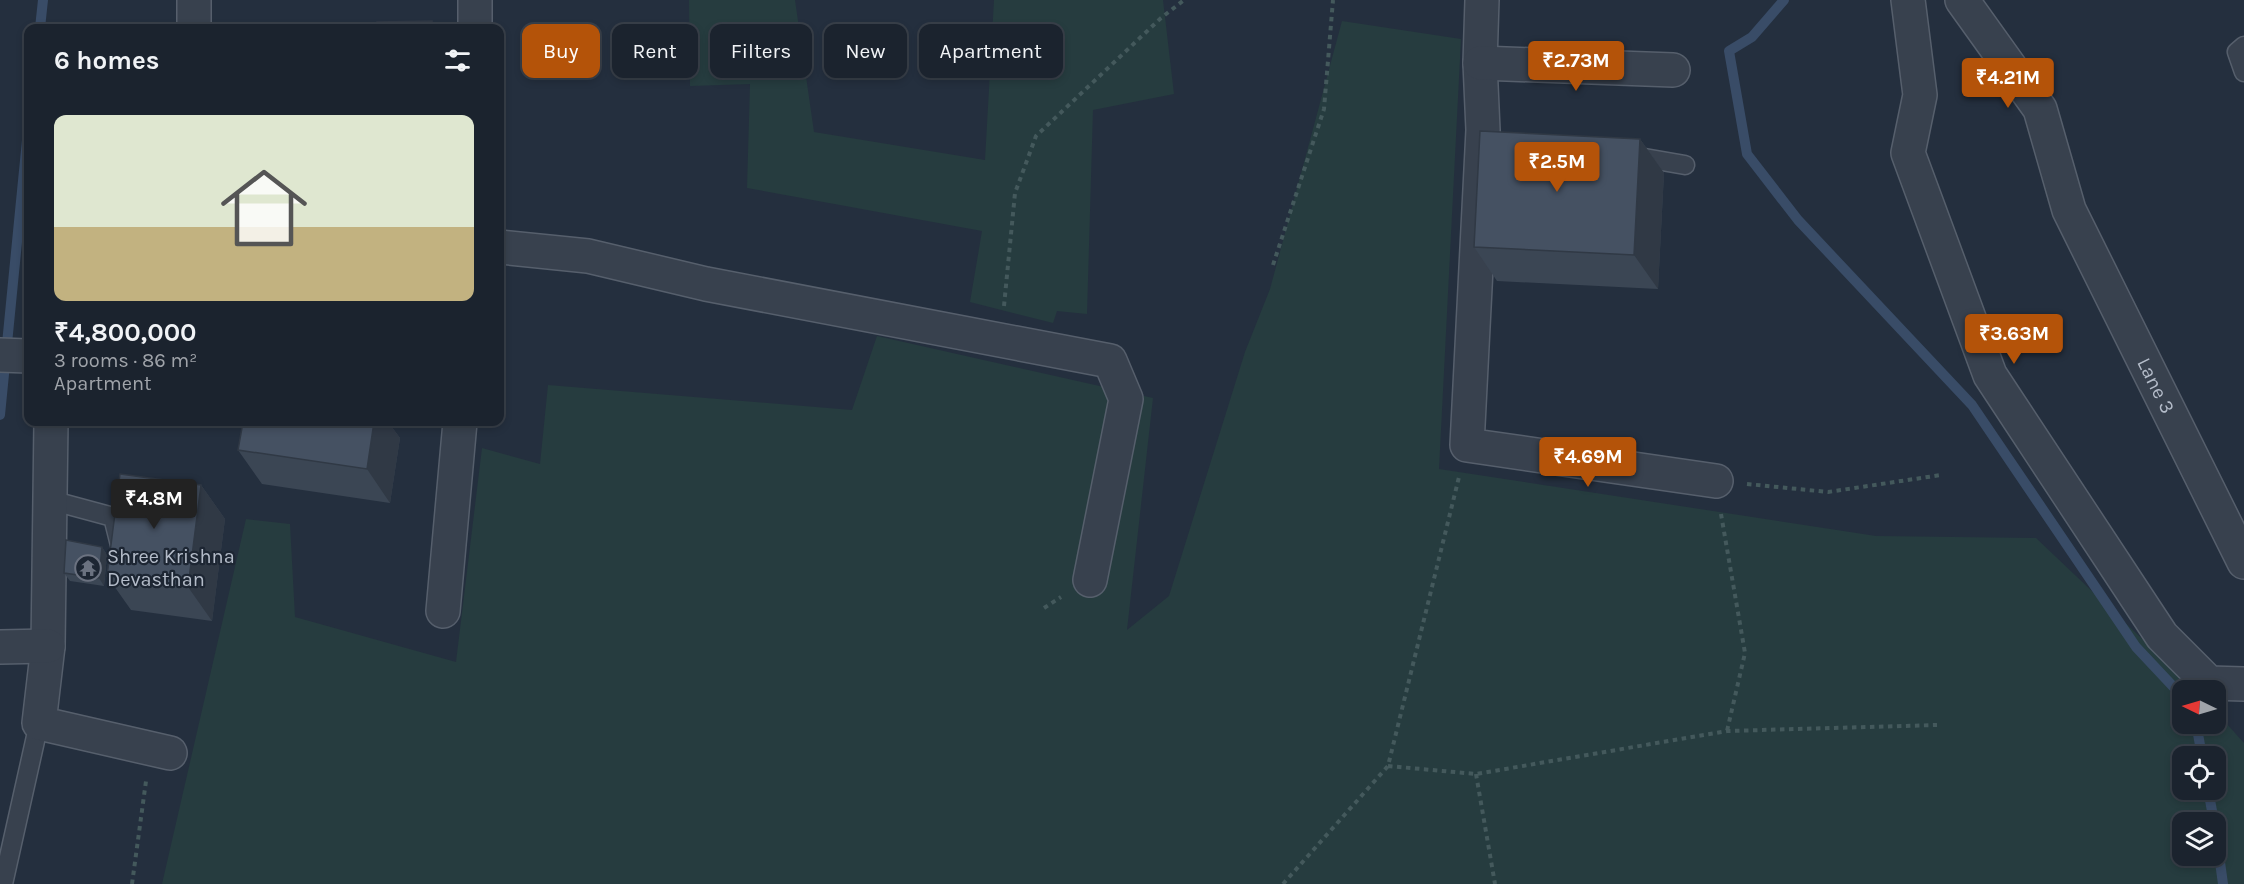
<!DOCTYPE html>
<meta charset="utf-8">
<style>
:root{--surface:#1b232e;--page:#282f3a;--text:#f1f3f6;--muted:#a0a4aa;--line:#39404a;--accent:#b45309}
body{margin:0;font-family:Karla,sans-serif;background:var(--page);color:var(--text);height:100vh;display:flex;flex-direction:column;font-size:22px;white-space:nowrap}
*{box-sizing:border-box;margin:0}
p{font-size:20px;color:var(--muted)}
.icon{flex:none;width:33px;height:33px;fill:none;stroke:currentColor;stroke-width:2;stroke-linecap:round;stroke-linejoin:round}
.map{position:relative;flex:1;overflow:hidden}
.panel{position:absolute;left:24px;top:24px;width:480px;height:402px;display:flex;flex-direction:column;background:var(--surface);border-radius:12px;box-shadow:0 3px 9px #0003,0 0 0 2px var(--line)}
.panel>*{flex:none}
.guide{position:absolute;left:522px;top:24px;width:570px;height:54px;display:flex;gap:12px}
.needle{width:39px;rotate:275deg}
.tools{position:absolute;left:2172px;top:680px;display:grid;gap:12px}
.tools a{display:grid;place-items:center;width:54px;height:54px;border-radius:12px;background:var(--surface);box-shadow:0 3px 9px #0003,0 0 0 2px var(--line);font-size:30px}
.price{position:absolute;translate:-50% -51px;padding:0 14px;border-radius:6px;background:var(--accent);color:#fff;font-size:20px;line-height:39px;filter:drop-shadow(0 2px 3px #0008)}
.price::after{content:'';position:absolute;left:50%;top:36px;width:18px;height:14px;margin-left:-9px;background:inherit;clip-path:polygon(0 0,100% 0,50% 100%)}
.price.on{background:#222;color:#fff}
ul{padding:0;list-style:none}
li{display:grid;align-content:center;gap:12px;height:318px;padding:0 30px}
li span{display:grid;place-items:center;height:186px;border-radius:12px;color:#555}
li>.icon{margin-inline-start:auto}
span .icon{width:108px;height:108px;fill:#fffc;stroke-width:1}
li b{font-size:26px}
h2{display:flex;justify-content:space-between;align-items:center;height:72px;padding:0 30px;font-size:26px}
.pill{padding:0 21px;border-radius:12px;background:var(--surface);box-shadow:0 3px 9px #0003,0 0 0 2px var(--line);font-size:21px;line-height:54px}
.pill.on{background:var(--accent);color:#fff}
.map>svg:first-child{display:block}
.green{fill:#263c3f;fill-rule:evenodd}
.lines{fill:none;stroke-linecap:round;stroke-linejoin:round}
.stream{stroke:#394c67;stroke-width:10}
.lane-casing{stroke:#565f6c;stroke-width:21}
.street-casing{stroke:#565f6c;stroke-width:36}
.path{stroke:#44595c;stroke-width:4;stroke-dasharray:4.5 4.5;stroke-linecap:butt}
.lane{stroke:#38414e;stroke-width:18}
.street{stroke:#38414e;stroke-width:33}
.wall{fill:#3b4654}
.shaded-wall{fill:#303945}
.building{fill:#455162;stroke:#303945;stroke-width:1.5}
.labels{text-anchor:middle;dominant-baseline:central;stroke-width:4.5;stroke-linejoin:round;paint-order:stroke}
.street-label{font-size:20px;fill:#b4bcc9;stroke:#1d2633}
.poi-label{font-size:20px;fill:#b4bcc9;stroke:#1d2633;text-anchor:start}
</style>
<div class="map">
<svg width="2244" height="884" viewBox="0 0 2244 884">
<rect width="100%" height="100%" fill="#242f3e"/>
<path class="green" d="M689 0H795L814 132 985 160 994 0H1163L1174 94 1093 110 1087 314 1057 311 1053 323 970 302 982 231 747 188 750 84 690 86Z
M1342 21 1461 39 1439 469 1876 536 2036 538 2196 690H2182V723H2216V712L2244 743V884H162L246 519 290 524 295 617 456 662 482 448 540 464 548 385 852 410 877 336 1153 398 1127 630 1169 596 1245 352 1270 289ZM2182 756H2216V789H2182ZM2182 822H2216V855H2182Z"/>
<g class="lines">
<path class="stream" d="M1784 0 1752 37 1729 51 1747 154 1798 220 1972 405 2136 647 2182 696
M40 28 43 0
M0 415 28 130
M2196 723 2202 756
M2208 789 2214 822
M2216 833 2223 884"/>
<g class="lane-casing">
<path id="lane" d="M2244 46 2237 52 2244 72
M1633 156 1685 165
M50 500 113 517 120 545
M3 884 39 723"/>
</g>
<g class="street-casing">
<g id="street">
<path d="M194 0V28"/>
<path d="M475 0V28"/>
<path d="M1482 0 1480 63 1483 130 1467 445 1716 481"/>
<path d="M1908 0 1920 95 1908 153 1990 375 2162 636 2209 683 2244 684"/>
<path id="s1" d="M1962 0 2040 109 2069 210 2244 562"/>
<path d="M1480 63 1673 70"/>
<path d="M500 247 588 256 706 284 1110 361 1126 399 1090 580"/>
<path d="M0 355 28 356"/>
<path d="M51 422 48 646 39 723 170 753"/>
<path d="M443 611 460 422"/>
<path d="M0 647 48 646"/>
</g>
</g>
<path class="path" d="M1273 265 1324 109 1333 0
M1004 306 1015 193 1036 136 1161 18 1184 0
M1747 484 1828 492 1941 475
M1721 514 1745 653 1727 731
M1044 608 1061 597
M1388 766 1476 774 1727 731 1937 725
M1476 774 1495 884
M132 884 146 781
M1283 884 1388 766 1459 477"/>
<use href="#lane" class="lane"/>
<use href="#street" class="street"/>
</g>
<path class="wall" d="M1640 139 1664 173 1658 289 1497 281 1474 247Z
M243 422H388L400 438 390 503 262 484 238 450Z
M201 485 225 519 212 621 131 610 107 576Z
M102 547 107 555 104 586 70 581 64 573Z"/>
<path class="shaded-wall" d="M432 21 437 28H432Z
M1640 139 1664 173 1658 289 1634 255Z
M374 422H388L400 438 390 503 367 469Z
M201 485 225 519 212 621 188 587Z
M102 547 107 555 104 586 99 578Z"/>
<path class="building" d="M432 21V28H377V22Z
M1480 131 1640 139 1634 255 1474 247Z
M243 422H374L367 469 238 450Z
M120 474 201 485 188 587 107 576Z
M66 540 102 547 99 578 64 573Z"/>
<defs>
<g id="temple-ring" transform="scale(1.35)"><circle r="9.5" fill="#1d2633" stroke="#6b7280" stroke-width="1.5"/><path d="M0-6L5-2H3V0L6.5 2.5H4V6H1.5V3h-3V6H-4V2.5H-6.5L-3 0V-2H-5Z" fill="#6b7280"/></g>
</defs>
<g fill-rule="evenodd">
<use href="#temple-ring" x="88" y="568"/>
</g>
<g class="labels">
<g class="street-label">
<text stroke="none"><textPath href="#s1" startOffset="435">Lane 3</textPath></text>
</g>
<g class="poi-label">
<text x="107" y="556">Shree Krishna<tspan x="107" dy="23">Devasthan</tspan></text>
</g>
</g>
</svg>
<div class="tools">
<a><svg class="needle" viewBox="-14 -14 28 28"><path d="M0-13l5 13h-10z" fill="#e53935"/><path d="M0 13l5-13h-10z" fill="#a0a4aa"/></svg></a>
<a><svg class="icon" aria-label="locate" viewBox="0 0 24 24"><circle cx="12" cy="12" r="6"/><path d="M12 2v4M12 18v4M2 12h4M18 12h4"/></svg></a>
<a><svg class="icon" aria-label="layers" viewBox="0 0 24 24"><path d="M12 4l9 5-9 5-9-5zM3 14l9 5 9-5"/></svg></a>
</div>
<b class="price" style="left:1576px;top:92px">₹2.73M</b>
<b class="price" style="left:2008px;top:109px">₹4.21M</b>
<b class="price" style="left:1557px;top:193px">₹2.5M</b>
<b class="price" style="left:2014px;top:365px">₹3.63M</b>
<b class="price" style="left:1588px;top:488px">₹4.69M</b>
<b class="price on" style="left:154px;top:530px">₹4.8M</b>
<div class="guide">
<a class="pill on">Buy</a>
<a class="pill">Rent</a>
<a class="pill">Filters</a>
<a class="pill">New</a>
<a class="pill">Apartment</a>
</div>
<section class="panel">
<h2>6 homes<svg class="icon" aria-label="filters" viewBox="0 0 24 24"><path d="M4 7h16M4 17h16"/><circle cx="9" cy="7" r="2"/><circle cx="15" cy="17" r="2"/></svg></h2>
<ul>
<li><span style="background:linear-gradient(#dfe7d0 60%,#c2b280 0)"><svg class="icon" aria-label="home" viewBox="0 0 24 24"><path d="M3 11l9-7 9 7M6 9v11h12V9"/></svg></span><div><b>₹4,800,000</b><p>3 rooms · 86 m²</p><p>Apartment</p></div></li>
</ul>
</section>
</div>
